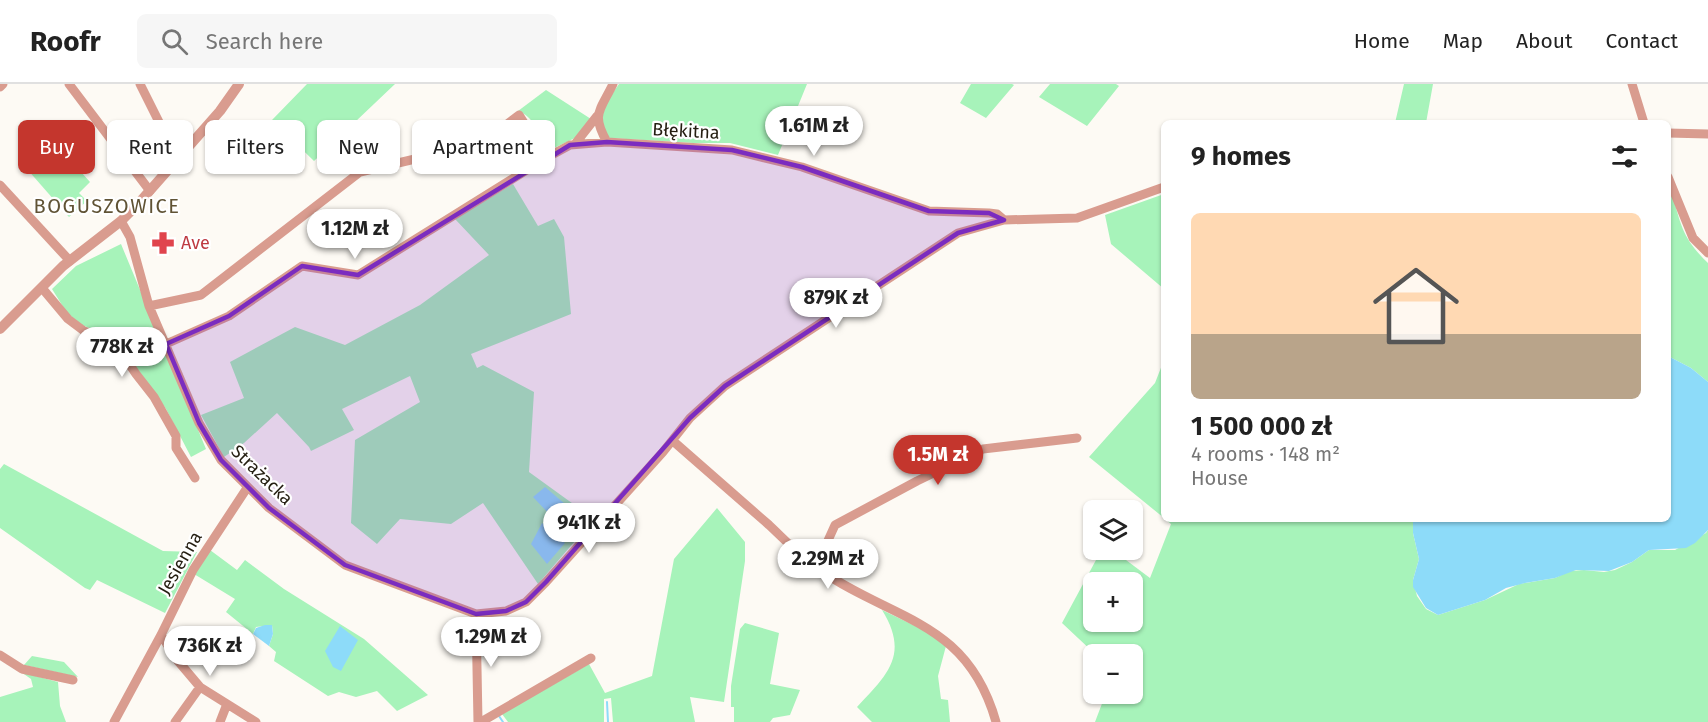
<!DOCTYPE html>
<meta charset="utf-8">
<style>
:root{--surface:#fff;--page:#f6f6f6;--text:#222;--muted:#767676;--line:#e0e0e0;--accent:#c4362d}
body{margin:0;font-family:"Fira Sans",sans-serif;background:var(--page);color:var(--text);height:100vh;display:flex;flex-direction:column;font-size:22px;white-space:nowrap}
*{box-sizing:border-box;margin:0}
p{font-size:20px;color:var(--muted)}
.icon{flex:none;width:33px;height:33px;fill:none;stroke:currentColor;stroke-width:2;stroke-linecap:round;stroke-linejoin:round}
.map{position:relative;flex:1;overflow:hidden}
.panel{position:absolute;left:1161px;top:36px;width:510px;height:402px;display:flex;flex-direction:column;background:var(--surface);border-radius:9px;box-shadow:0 2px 4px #0004}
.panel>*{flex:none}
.guide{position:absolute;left:18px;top:36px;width:570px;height:54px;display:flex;gap:12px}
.tools{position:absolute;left:1083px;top:416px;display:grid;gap:12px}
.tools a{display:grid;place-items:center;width:60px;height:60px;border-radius:9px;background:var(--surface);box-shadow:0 2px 4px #0004;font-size:30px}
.price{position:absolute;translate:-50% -51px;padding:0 14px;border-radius:21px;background:#fff;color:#222;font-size:20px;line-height:39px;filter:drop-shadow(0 2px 3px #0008)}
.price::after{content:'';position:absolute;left:50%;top:36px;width:18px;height:14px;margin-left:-9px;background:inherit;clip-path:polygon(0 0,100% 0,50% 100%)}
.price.current{background:var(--accent);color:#fff}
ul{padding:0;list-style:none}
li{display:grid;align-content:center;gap:12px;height:318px;padding:0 30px}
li+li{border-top:2px solid var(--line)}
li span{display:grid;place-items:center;height:186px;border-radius:9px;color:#555}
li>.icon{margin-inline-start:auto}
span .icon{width:108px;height:108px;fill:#fffc;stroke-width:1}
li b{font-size:26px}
h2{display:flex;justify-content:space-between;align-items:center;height:72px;padding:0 30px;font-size:26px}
.chip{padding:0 21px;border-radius:9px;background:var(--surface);box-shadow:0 2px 4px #0004;font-size:21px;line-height:54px}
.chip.current{background:var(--accent);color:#fff}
header{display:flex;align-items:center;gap:36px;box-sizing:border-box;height:84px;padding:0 30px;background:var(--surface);border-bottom:2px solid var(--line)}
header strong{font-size:28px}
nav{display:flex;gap:33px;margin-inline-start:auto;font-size:21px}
.search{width:420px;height:54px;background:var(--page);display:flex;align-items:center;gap:15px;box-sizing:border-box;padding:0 21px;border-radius:9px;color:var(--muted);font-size:22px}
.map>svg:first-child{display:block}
.green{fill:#a7f3ba;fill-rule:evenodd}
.water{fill:#8ddbf9}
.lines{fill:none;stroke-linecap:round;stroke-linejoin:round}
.stream{stroke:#8ddbf9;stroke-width:2}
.minor{stroke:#d99c8f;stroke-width:9}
.tertiary{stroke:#d99c8f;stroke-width:10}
.marked{fill:#7b2cbf;fill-opacity:0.2;stroke:#7b2cbf;stroke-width:4.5;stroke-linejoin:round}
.labels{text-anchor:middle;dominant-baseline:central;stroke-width:4.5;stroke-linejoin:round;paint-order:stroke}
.street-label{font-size:18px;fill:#251f12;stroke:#fff}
.health-label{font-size:18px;fill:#be3a42;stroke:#fff;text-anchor:start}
.neighbourhood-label{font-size:20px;letter-spacing:1.5px;fill:#605335;stroke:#fff}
</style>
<header>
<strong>Roofr</strong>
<div class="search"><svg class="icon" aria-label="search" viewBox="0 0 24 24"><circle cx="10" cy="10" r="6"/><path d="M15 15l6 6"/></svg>Search here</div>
<nav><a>Home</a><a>Map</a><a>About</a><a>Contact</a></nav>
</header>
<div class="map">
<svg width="1708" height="638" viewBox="0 0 1708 638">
<rect width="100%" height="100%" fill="#fdfaf4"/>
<path class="green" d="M307 0H395L314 77 272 36Z
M619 0H807L778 71 730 59H693L610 54 602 48 601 26Z
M971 0H1012L1014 1 986 34 960 19Z
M1050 0H1116L1119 2 1087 42 1039 13Z
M1404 0H1433L1426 39H1395Z
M546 6 591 35 575 54 552 65C532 54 541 36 518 27Z
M49 52 90 98 79 109 87 117 69 133 20 77Z
M513 100 538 142 554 135 564 153 571 230 471 270 477 284 483 281 534 308 529 388 594 435 538 500 483 419 451 440 400 435 377 460 351 439 355 356 420 318 410 292 342 325 354 346 311 367 309 363 277 329 244 359 224 373 201 331 244 314 230 278 295 243 345 261 420 221 489 171 455 135Z
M1668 109H1672C1681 142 1683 155 1708 179V298L1691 284 1668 272Z
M1164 110V205L1111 160 1105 131Z
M121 160 206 365 191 373 166 325 116 255 82 241 67 229 52 205 76 182Z
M1164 276V434L1089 373 1155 299Z
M4 380 163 467 197 468 165 529 97 496 90 506 85 504 0 444V385Z
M717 424 745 458V477L724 618 690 613 695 638H613L611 614 604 615V638H508L502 630 589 580 605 609 652 592 674 475Z
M1165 435H1413V449L1419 475 1413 496 1417 512 1426 525 1438 531 1485 516 1519 500 1555 494 1570 487 1584 486 1604 488 1615 486 1632 478 1649 466H1675L1706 449 1708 446V638H1095L1106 609H1132V570H1095L1062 539 1096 476 1114 467 1150 494 1171 440ZM1094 498H1132V537H1094Z
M210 466 237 486 245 476 284 505 364 555 428 611 397 627 377 607 356 613 339 608 328 612 274 577 276 568 269 562 273 550 272 541 256 543 253 550 226 528 235 515 194 490Z
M882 526 930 549 946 562 938 592 941 615 948 616 950 638H872L857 623C887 591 910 571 882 526Z
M745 539 779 549 770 600 800 606 790 631 773 634 770 638H734V623H731V602L740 545Z
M32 572 64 578 78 593 24 581Z
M21 588 58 598 60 622 66 638H0V613L33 603 31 595Z"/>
<path class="water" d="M1668 272 1691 284 1708 298V446L1695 459 1686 464 1649 466 1632 478 1609 487 1576 486 1555 494 1525 499 1506 504 1485 516 1438 531 1426 524 1413 503V496L1419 475 1413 449V435H1668Z
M545 403 584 436 572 454 533 413Z
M542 439 565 459 547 480 531 460Z
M265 541H272L273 550 269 562 253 550 256 544Z
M340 542 358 556 341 587 333 583 325 567Z"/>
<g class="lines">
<path class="stream" d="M607 618 608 638
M499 632 503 638"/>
<path class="minor" d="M69 0 150 107
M140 0 178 76
M1632 0 1644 39
M0 3 3 0
M1668 49 1708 50
M607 58C591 30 600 27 613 0
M575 60 597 32
M1668 93 1693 154 1708 169
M0 101 70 177
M121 137 130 153 149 222 199 339 221 376 269 424 345 481 476 530 506 527 526 518 546 498 663 368 690 334 725 302 958 149 1004 136 1077 134 1164 103
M42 204 68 235 84 247 113 256 136 290 154 313 176 352V364L195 394
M149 222 201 211 360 88 415 75 469 69 519 31 546 74 570 61 607 58 732 66 802 83 929 127 989 129 997 130 1004 136
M166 260 229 232 302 182 358 191 546 74
M673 357C705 385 737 413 769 441 784 455 800 472 817 484 892 537 967 535 996 638
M816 483 835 441 917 397 983 365 1077 354
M476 530 478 638
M161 551 178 577 200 603 256 638
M0 571 22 585 73 596
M114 638 161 551 193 486 247 404
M175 638 200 603
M220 638 227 620
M481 638 591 574"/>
<path class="tertiary" d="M0 245 63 182 121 137 138 120 220 27 239 0"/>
</g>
<path class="marked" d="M607 58 732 66 802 83 929 127 989 129 1004 136 958 149 725 302 690 334 546 498 526 518 506 527 476 530 345 481 269 424 221 376 199 339 166 260 229 232 302 182 358 191 570 61Z"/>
<defs>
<g id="pharmacy-bare" transform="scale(1.8)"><path d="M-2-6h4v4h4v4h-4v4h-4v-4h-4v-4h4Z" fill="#e0444e" stroke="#fff" stroke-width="2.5" paint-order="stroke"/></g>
</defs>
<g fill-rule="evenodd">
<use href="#pharmacy-bare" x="163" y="159"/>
</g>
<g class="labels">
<g class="street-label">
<text transform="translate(686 47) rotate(3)">Błękitna</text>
<text transform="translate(262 391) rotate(44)">Strażacka</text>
<text transform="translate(180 479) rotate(-60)">Jesienna</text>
</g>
<g class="health-label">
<text x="181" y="159">Ave</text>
</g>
<g class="neighbourhood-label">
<text x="107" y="122">BOGUSZOWICE</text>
</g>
</g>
</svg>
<div class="tools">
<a><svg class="icon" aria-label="layers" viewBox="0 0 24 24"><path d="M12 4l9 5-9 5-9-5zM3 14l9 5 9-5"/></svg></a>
<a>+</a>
<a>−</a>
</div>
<b class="price" style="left:814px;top:73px">1.61M zł</b>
<b class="price" style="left:355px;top:176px">1.12M zł</b>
<b class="price" style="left:836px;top:245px">879K zł</b>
<b class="price" style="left:122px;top:294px">778K zł</b>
<b class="price current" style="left:938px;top:402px">1.5M zł</b>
<b class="price" style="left:589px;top:470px">941K zł</b>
<b class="price" style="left:828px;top:506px">2.29M zł</b>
<b class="price" style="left:491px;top:584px">1.29M zł</b>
<b class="price" style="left:210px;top:593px">736K zł</b>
<div class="guide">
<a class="chip current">Buy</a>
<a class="chip">Rent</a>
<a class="chip">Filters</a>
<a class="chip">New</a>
<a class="chip">Apartment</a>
</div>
<section class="panel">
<h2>9 homes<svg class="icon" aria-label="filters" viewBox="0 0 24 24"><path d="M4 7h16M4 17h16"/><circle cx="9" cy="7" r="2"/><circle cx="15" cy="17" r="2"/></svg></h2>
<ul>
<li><span style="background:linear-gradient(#ffd9b3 65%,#b9a48a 0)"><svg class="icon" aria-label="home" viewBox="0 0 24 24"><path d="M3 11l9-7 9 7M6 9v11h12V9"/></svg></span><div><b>1 500 000 zł</b><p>4 rooms · 148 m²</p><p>House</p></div></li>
</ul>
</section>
</div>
